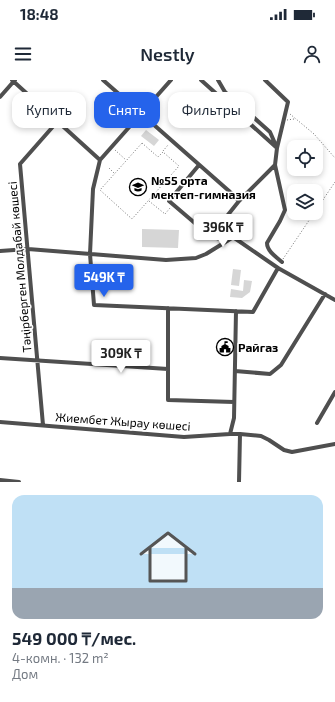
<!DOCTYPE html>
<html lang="ru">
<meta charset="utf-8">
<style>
:root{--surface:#fff;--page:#f6f6f7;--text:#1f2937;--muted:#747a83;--line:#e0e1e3;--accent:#2563eb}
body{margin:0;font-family:"Exo 2",sans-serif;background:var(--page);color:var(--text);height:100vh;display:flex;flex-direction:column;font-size:15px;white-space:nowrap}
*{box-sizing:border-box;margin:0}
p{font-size:13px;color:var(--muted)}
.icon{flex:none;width:22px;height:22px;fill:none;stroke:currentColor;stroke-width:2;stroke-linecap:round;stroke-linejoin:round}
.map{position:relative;height:402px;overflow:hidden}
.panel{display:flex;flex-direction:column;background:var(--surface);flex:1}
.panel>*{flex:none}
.top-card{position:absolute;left:12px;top:12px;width:311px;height:36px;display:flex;gap:8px}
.tools{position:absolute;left:287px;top:60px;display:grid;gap:8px}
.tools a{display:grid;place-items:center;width:36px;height:36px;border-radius:8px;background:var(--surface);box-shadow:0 2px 6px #0003;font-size:20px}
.price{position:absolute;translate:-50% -34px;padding:0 9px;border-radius:4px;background:#fff;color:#222;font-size:13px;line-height:26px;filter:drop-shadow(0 1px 2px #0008)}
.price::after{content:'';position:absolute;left:50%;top:24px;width:12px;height:9px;margin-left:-6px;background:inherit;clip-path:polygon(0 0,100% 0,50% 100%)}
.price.active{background:var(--accent);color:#fff}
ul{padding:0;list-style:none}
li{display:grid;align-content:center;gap:8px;height:212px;padding:0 12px}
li+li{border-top:1px solid var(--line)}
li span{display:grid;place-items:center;height:124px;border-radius:12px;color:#555}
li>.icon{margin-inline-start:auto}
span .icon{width:72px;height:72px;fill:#fffc;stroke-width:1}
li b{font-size:17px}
.chip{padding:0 14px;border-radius:12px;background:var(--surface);box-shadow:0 2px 6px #0003;font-size:14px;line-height:36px}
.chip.active{background:var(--accent);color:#fff}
.status{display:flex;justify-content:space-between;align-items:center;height:28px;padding:0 20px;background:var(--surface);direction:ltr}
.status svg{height:11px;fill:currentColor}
header{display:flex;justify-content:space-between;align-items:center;height:52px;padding:0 12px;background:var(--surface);font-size:18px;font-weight:600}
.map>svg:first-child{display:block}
.green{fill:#d6d6d6}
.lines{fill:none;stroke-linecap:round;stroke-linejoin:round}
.path{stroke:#717171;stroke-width:1;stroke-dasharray:1 2;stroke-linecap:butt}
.minor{stroke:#4f4f4f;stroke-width:4}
.labels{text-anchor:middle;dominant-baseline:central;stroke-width:3;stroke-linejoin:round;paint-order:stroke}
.poi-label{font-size:12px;font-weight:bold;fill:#000;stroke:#fff;text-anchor:start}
.street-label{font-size:12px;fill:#000;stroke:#fff}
</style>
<div class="status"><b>18:48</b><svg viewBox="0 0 49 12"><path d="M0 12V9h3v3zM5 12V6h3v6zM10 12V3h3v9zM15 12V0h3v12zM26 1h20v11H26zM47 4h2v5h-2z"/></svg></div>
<header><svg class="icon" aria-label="menu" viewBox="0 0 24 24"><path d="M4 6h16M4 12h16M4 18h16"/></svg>Nestly<svg class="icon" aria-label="person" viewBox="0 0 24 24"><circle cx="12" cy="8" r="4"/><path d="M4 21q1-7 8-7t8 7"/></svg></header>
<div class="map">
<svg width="335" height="402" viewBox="0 0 335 402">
<rect width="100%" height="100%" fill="#fff"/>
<path class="green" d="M146 50 159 60 154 66 141 56Z
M142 149 179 150 178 168 142 167Z
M233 189 241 190 239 206 231 205Z
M244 200 252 201 250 212 242 218 230 217 231 209 243 211Z"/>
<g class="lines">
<path class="path" d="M290 34 314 54 335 78
M287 40 294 39
M142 63 158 77 163 72 179 86 132 139 100 110Z
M115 70 126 80
M163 71 168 65
M109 88 114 93
M149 121 165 134 170 128
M316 130 335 102
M283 179 314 133"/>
<path class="minor" d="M12 0 100 80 93 109 90 174 94 225 253 232 278 188 335 220
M103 0 229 111 239 121 227 136 233 157 278 188
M201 0 277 68 288 22 265 0
M218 0 225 12 270 52 277 68 275 85 285 130 280 141 267 163C267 171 276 177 282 182
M0 17 15 0
M100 80 171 0
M199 85 169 121 210 156 227 136
M239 121 275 85
M210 156 227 161 233 157
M0 171 28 169 166 180 196 178 206 174 227 161
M0 278 168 289V228
M168 289V320L234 322
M235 291 270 294 281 285 325 214
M0 342 184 357 230 354H240L261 356 269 360 284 370 292 372 335 364
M317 343 335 312
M43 345 20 84 57 42
M230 354 234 338 236 231
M0 400 19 402
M239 402 240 354"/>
</g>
<defs>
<g id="school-ring" transform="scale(0.9)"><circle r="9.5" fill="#fff" stroke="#000" stroke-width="1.5"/><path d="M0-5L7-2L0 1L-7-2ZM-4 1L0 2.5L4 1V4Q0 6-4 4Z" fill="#000"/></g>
<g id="civic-ring" transform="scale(0.9)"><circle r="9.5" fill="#fff" stroke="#000" stroke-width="1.5"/><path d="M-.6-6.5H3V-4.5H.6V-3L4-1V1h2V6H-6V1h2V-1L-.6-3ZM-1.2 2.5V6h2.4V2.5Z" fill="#000"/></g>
</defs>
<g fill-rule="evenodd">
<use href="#school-ring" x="138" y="107"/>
<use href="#civic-ring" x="225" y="267"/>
</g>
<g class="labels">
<g class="poi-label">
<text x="151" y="100">№55 орта<tspan x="151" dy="14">мектеп-гимназия</tspan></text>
<text x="238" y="267">Райгаз</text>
</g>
<g class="street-label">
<text transform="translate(19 187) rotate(-95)">Тәңірберген Молдабай көшесі</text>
<text transform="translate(123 341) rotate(4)">Жиембет Жырау көшесі</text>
</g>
</g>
</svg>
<div class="tools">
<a><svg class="icon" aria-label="locate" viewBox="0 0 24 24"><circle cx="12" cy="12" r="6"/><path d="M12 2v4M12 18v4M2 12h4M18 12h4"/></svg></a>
<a><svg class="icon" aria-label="layers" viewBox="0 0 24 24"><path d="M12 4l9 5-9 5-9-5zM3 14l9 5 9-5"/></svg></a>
</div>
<b class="price" style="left:223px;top:168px">396K ₸</b>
<b class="price active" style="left:104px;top:218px">549K ₸</b>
<b class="price" style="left:121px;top:294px">309K ₸</b>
<div class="top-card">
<a class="chip">Купить</a>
<a class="chip active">Снять</a>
<a class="chip">Фильтры</a>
</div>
</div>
<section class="panel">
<ul>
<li><span style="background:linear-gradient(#bfe0f5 75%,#9aa5b1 0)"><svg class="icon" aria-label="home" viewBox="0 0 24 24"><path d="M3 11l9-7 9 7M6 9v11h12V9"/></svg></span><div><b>549 000 ₸/мес.</b><p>4-комн. · 132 m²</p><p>Дом</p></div></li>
</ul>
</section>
